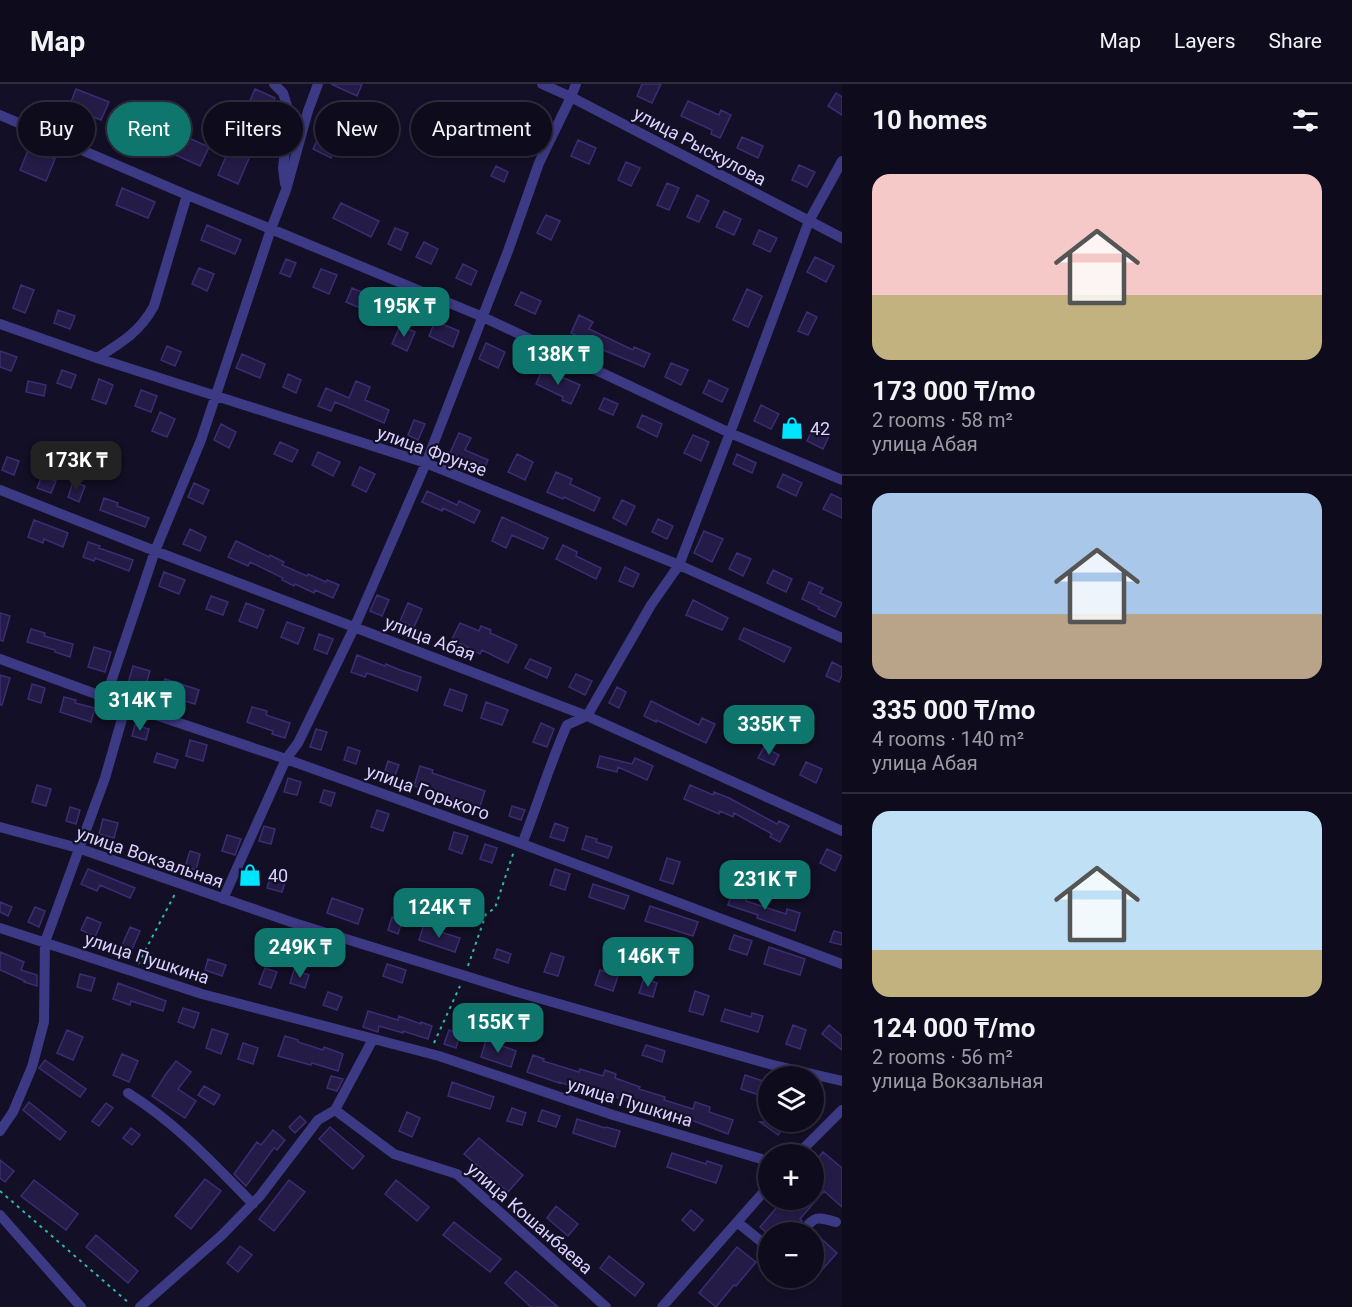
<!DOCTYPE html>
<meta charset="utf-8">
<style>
:root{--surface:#0e0b1c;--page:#171425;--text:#f1f3f6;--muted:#9b9ba3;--line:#2e2b3b;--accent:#0f766e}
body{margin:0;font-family:Roboto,sans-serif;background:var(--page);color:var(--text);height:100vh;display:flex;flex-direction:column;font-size:22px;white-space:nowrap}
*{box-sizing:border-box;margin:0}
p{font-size:20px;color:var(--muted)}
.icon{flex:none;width:33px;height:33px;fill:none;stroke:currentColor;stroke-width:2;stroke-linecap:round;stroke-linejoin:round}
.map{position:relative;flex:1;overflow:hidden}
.panel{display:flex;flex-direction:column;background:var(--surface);width:510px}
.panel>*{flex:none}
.top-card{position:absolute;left:18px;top:18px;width:570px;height:54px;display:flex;gap:12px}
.tools{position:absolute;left:758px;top:982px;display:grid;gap:12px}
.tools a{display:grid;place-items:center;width:66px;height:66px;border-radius:50%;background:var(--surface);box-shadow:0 3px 9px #0003,0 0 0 2px var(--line);font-size:30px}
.price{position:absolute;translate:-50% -51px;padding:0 14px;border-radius:12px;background:var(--accent);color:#fff;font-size:20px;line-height:39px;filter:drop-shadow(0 2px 3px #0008)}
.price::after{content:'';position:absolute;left:50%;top:36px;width:18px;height:14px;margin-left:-9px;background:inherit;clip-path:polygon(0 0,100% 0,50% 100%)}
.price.on{background:#222;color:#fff}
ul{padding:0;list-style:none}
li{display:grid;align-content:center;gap:12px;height:318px;padding:0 30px}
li+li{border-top:2px solid var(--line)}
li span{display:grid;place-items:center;height:186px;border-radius:18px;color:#555}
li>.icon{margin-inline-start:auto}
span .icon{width:108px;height:108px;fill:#fffc;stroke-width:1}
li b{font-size:26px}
h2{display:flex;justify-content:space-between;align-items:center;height:72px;padding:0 30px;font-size:26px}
.pill{padding:0 21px;border-radius:27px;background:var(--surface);box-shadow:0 3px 9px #0003,0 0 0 2px var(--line);font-size:21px;line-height:54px}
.pill.on{background:var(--accent);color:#fff}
header{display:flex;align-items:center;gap:36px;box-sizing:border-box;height:84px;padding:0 30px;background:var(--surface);border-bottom:2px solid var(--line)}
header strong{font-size:28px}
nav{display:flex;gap:33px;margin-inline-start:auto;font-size:21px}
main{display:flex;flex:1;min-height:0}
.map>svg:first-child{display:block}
.building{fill:#241b47;stroke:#3b2d73;stroke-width:1.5}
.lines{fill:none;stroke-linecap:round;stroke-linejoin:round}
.path{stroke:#2fb8b0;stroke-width:2;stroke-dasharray:3 4.5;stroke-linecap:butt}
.street{stroke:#3d3a85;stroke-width:10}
.labels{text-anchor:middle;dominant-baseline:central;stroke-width:4.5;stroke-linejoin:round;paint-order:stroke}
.street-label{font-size:18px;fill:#d9d4ff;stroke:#130f26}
.poi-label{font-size:18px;fill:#d9d4ff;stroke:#130f26;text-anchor:start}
</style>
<header>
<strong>Map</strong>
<nav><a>Map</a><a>Layers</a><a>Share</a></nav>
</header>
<main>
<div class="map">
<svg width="842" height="1223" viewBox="0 0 842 1223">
<rect width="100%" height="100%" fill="#130f26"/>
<path class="building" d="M331 0H362L357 12Z
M642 0H661L652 19 637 12Z
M76 5 109 18 101 36 69 23Z
M255 5 275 14 238 100 218 91Z
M836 9 842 13V31L828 22Z
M688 17 719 31 721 26 731 31 720 54 711 50 712 46 681 32Z
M129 27 209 63 200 82 121 46Z
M325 40 343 49 331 74 313 65Z
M742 53 763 62 758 74 737 64Z
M578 56 596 64 589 80 571 72Z
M29 64 55 75 46 97 20 86Z
M626 78 640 84 631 102 618 96Z
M799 81 815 88 807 103 792 96Z
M496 82 508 88 504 98 491 92Z
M667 99 679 104 669 126 657 121Z
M122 104 155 118 148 134 116 121Z
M697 111 709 117 699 138 687 133Z
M341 119 379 137 371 153 333 134Z
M724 127 741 135 734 151 716 143Z
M546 131 560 137 551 156 537 149Z
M207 141 241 156 235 170 201 156Z
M395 144 408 149 401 166 388 160Z
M759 146 777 154 770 168 753 160Z
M424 158 438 165 431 180 416 173Z
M815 173 834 182 826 198 807 188Z
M286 175 296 179 290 193 280 189Z
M463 180 477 187 471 201 456 194Z
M199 184 214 190 207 207 192 200Z
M321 185 337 191 329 210 313 203Z
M21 201 34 206 25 229 13 224Z
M352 204 371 212 365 226 346 218Z
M747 205 762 212 748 243 733 236Z
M521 208 541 217 535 230 515 221Z
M58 226 75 232 70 245 54 239Z
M807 228 817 233 808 251 798 247Z
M579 231 593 238 589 245 633 266 634 263 650 270 644 283 596 263 597 261 571 249Z
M435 237 459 247 453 263 429 252Z
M400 242 415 248 407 267 392 260Z
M486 259 505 268 498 284 479 275Z
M167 262 181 268 175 282 161 276Z
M0 267 17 273 11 287 0 283Z
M242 270 265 280 260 294 236 284Z
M671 279 688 286 681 301 665 293Z
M543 285 580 301 571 320 562 316 563 313 536 300Z
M62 286 76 291 71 304 57 299Z
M288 290 301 296 296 309 283 303Z
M99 295 113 301 106 320 92 315Z
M709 296 728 305 722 318 703 309Z
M28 297 46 301 44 312 26 308Z
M356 297 370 303 365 316 389 326 384 339 335 318 331 327 318 322 326 304 349 314Z
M141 306 157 312 151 328 135 322Z
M604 314 618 320 613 331 599 325Z
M761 321 779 330 771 345 754 337Z
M160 328 175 335 167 353 152 347Z
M642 331 662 340 657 353 637 343Z
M414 336 425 340 418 356 408 351Z
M221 340 236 348 229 364 214 356Z
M814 342 830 350 823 365 807 357Z
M459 349 471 354 465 366 488 376 484 385 450 369Z
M693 351 709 358 701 377 684 369Z
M280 358 298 366 292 378 274 370Z
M318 368 340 378 333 392 312 381Z
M517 370 533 378 525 396 508 388Z
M737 370 756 379 752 389 733 380Z
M7 373 19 377 14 391 2 386Z
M360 383 375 390 366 408 352 401Z
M556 388 572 395 570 400 600 414 594 427 564 413 563 415 547 408Z
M783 390 802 399 796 412 777 403Z
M42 392 56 397 51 409 37 404Z
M73 398 85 402 79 418 68 413Z
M194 399 209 406 203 420 188 413Z
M427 407 457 421 459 417 480 427 474 439 443 424 442 427 422 418Z
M831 410 842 415V434L823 425Z
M104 414 118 419 117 422 149 434 145 443 100 426Z
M622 416 635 422 626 441 613 434Z
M502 433 548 454 543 465 512 451 506 464 492 457Z
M658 435 673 442 667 455 652 448Z
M34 436 68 449 63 463 44 455 43 459 28 453Z
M190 445 206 453 200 467 183 460Z
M704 447 723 455 712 478 694 469Z
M236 457 269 473 270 471 284 478 282 481 307 492 308 490 326 498 327 496 339 501 333 514 315 506 314 509 295 500 294 502 282 496 283 494 250 478 248 482 228 473Z
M88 458 100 462 99 464 133 476 129 487 95 474 94 477 83 473Z
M563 461 577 468 576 472 601 484 596 495 556 475Z
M737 469 751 475 743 492 729 485Z
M625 483 639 490 633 503 619 497Z
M773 486 792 495 786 508 767 499Z
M164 488 185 496 179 510 159 502Z
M809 498 823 504 820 509 842 519 835 533 818 525 819 523 802 515Z
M377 511 389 516 382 532 370 527Z
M211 512 228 518 223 531 206 525Z
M693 516 728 534 722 546 686 531Z
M246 519 264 526 257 544 239 537Z
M408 519 422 525 414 543 400 537Z
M0 529 10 532 3 557 0 556Z
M287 538 304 544 298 560 281 553Z
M460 539 479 547 481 542 491 546 490 549 517 561 508 579 482 566 480 570 452 555Z
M744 544 791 564 784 578 739 555Z
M31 545 45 549 44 552 73 560 70 573 55 568V566L27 558Z
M319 550 333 555 327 570 314 565Z
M94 563 111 568 105 588 88 583Z
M357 571 385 582 386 580 400 586 421 593 417 607 367 589 365 593 351 588Z
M530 575 551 584 547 594 525 584Z
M832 578 842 583V591L839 598 826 592Z
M133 582 150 587 143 611 126 606Z
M576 590 592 597 585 611 569 603Z
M0 591 10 594 2 621H0Z
M165 595 199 606 195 620 161 610Z
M32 600 45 604 41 619 28 615Z
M617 603 626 608 619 624 609 619Z
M450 605 467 611 462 627 444 621Z
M64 613 76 616 75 619 95 624 91 638 60 628Z
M651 617 699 641 702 634 715 640 706 659 656 636V638L644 632Z
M486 618 508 626 502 641 481 634Z
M252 623 267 627 266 631 290 639 285 654 272 650 273 647 247 638Z
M541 639 554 645 547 663 533 658Z
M135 641 149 645 146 656 132 652Z
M316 645 327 648 321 666 310 663Z
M190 656 207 661 203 677 186 672Z
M348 663 360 667 356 680 344 676Z
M764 663 779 671 774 681 758 674Z
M157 669 178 676 175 684 154 678Z
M600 672 632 680 635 674 653 682 647 696 618 683 617 688 597 683Z
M388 677 399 681 394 694 384 690Z
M806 678 822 685 816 699 800 691Z
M420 682 433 686 432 689 485 707 479 725 414 702Z
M288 694 301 698 297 711 284 708Z
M37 701 51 705 46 722 32 718Z
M690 701 713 711 714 708 729 714 777 740 779 737 789 742 780 758 770 753 772 750 734 729 733 733 720 727 719 730 684 715Z
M324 706 335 709 331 722 320 718Z
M512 722 525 726 521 736 509 732Z
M70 723 80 726 76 740 66 737Z
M377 726 389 730 383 747 371 743Z
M103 735 118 739 114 754 99 750Z
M555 739 568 744 564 757 550 753Z
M264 742 275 745 271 760 259 757Z
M454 748 468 752 462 770 449 765Z
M227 751 241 755 235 771 222 767Z
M586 752 597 755 596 758 612 763 608 774 582 765Z
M485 760 497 764 492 779 480 775Z
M827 765 842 772 835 787 820 779Z
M190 767 200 770 196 786 185 783Z
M667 774 680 778 673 800 660 796Z
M88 785 135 804 130 814 100 801 97 807 81 800Z
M555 785 570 790 565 806 550 801Z
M271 791 286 795 282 808 267 804Z
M593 800 629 812 624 825 589 813Z
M733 805 748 810 746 817 786 830 787 825 800 829 795 847 757 834 758 831 728 821Z
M332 814 363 825 358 840 327 829Z
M0 818 12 823 8 832 0 828Z
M650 822 698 838 693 852 645 837Z
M35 823 45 827 39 843 28 838Z
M87 833 101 839 95 853 81 846Z
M392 833 402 837 398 850 388 846Z
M424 840 435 843 434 846 460 854 455 868 419 856Z
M130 843 140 847 131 868 121 864Z
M834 847 842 849V861L830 858Z
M289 850 300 853 294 871 283 867Z
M734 851 752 857 747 871 729 865Z
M769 863 805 875 800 891 764 880Z
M497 865 511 870 508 879 494 874Z
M0 868 24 878 21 886 37 891V902L24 898 25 897 0 886Z
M551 869 564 873 558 892 544 888Z
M208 875 226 881 222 892 205 886Z
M387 880 406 886 402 899 383 892Z
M265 884 277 888 271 904 259 900Z
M294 886 309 891 305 904 290 899Z
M600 886 618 892 613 907 595 901Z
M80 890 95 894 91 907 77 903Z
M644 894 657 899 653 913 639 909Z
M118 899 166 917 163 927 131 917 130 921 113 915Z
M695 907 709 912 703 931 689 927Z
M328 908 342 913 337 926 323 921Z
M183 924 199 929 194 944 178 938Z
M725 925 751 933 752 929 763 932 758 948 721 937Z
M368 927 398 936 399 932 421 940V938L432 942 428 955 403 947V949L379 942 378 948 363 943Z
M793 941 806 946 800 965 786 960Z
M829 941 842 952V966L822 950Z
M212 945 228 950 221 970 206 964Z
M67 946 83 953 73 976 57 969Z
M449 946 460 950 456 964 444 960Z
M285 952 298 956V958L323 966 324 963 343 970 338 987 312 979 311 981 278 972Z
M486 956 516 967 511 983 481 973Z
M243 959 258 964 253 980 238 975Z
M646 961 665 967 662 978 642 971Z
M122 970 138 977 129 998 113 991Z
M533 971 544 975 543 977 579 988 580 985 603 992 605 986 616 990 615 994 640 1003 639 1005 665 1013 664 1016 693 1025 695 1018 710 1023 709 1028 733 1036 728 1050 686 1034 685 1037 635 1019 609 1011 608 1014 559 998V999L527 988Z
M45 976 86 1005 80 1013 39 984Z
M176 977 191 988 178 1005 196 1017 185 1034 152 1012 166 990Z
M745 991 763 997 759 1011 741 1005Z
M331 992 343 995 337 1007 327 1004Z
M452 998 494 1013 490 1025 448 1012Z
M204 1002 220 1011 214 1021 198 1011Z
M29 1018 66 1048 60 1056 23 1026Z
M106 1019 113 1024 99 1042 92 1037Z
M512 1024 526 1029 522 1041 507 1037Z
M542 1026 560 1032 556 1043 538 1037Z
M407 1028 420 1034 412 1053 399 1047Z
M300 1032 306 1038 295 1049 289 1043Z
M577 1035 605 1044 606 1043 620 1047 615 1063 573 1049Z
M760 1038H788L778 1051Z
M330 1043 364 1072 353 1085 319 1055Z
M131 1044 140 1051 132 1061 123 1054Z
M273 1046 285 1056 277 1066 274 1064 246 1102 234 1090 257 1058 261 1061Z
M479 1054 523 1091 508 1108 464 1070Z
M823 1068 842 1084V1123L824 1107 800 1135 802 1137 795 1144 794 1149H767L760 1143 783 1116H813V1080Z
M672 1069 706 1080 707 1077 722 1082 716 1099 667 1083Z
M0 1076 14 1087 5 1098 0 1094Z
M205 1095 221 1107 191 1145 175 1132Z
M34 1096 78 1130 66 1146 21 1112Z
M289 1096 305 1108 274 1147 259 1135Z
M396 1096 429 1123 417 1137 385 1110Z
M556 1122 578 1140 568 1152 547 1134Z
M691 1126 703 1136 694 1147 682 1136Z
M454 1138 501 1175 490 1188 443 1151Z
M813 1147 837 1169 821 1187 813 1180V1149H811Z
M96 1151 138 1187 128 1199 86 1163Z
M240 1162 252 1171 238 1188 227 1179Z
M737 1163 756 1178 736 1202 734 1201 716 1223 699 1209Z
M609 1172 644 1200 635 1212 600 1184Z
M516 1187 558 1223H531L505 1199Z"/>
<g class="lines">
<path class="path" d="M138 880 176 808
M468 882 486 830 495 824 514 767
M434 959 460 902
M0 1107 129 1219"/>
<path class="street" d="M274 0 283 9 289 28 283 84 285 100
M542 0 571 13 842 154
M0 31 187 111 271 145 483 233 730 349 842 396
M0 240 97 274 426 379 679 481 842 554
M97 274C121 259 140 248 154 222L187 111
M0 406 155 467 587 632 842 747
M0 575 126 621 286 675 517 758 842 880
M106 613 155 467 201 356 271 145 286 106 308 27 318 0
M0 743 78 764 291 838 517 908 773 981 842 997
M522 760C538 720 550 679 567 641L587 632 651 521 679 481 730 349 809 137 842 77
M223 815 286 675 298 659 355 542 426 379 508 167 539 79 571 13 576 0
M0 844 202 910 439 972 613 1031 768 1077
M128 1009C176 1039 213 1079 253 1120
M335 1026 394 1070 457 1090 606 1223
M0 1047 13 1028 32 983 44 938 45 858 105 694 126 621
M797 1071 842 1026
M0 1131 81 1223
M737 1138 768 1163
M801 1149C816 1132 814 1132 836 1138
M140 1223 222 1151 260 1112 318 1036 335 1026 373 955
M662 1223 768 1103"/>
</g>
<defs>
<g id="shop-bare" transform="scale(1.8)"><path d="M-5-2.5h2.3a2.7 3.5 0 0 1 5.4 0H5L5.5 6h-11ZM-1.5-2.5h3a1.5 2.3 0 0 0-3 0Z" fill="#00e5ff" stroke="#130f26" stroke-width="2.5" paint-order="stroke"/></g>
</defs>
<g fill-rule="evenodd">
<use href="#shop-bare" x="792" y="344"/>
<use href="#shop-bare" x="250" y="791"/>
</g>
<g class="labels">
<g class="street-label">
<text transform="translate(700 62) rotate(28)">улица Рыскулова</text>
<text transform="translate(432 367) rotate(20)">улица Фрунзе</text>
<text transform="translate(430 554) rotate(21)">улица Абая</text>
<text transform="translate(428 708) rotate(20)">улица Горького</text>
<text transform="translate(150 773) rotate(19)">улица Вокзальная</text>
<text transform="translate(147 874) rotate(18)">улица Пушкина</text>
<text transform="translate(630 1018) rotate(17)">улица Пушкина</text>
<text transform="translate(530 1134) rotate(41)">улица Кошанбаева</text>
</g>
<g class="poi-label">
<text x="810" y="344">42</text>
<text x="268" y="791">40</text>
</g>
</g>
</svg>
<div class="tools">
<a><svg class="icon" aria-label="layers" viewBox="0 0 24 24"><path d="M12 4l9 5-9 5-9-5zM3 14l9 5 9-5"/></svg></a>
<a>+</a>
<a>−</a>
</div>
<b class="price" style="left:404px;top:254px">195K ₸</b>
<b class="price" style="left:558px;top:302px">138K ₸</b>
<b class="price on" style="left:76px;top:408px">173K ₸</b>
<b class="price" style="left:140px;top:648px">314K ₸</b>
<b class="price" style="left:769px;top:672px">335K ₸</b>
<b class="price" style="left:765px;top:827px">231K ₸</b>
<b class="price" style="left:439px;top:855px">124K ₸</b>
<b class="price" style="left:300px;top:895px">249K ₸</b>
<b class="price" style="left:648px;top:904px">146K ₸</b>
<b class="price" style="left:498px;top:970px">155K ₸</b>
<div class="top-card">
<a class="pill">Buy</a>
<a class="pill on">Rent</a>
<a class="pill">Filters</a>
<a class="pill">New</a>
<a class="pill">Apartment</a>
</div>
</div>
<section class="panel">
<h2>10 homes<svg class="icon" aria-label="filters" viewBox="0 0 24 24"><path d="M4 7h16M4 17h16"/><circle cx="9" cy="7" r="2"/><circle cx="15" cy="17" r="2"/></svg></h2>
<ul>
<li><span style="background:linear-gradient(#f6c9c9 65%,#c2b280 0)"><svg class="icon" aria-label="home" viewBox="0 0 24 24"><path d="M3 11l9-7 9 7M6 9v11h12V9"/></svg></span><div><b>173 000 ₸/mo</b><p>2 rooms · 58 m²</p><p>улица Абая</p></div></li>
<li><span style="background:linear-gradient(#a9c7e8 65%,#b9a48a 0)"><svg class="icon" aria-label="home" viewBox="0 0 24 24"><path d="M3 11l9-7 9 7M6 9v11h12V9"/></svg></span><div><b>335 000 ₸/mo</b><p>4 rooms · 140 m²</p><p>улица Абая</p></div></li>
<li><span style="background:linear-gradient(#bfe0f5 75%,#c2b280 0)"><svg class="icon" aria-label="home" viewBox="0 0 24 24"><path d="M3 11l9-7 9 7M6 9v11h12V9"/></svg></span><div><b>124 000 ₸/mo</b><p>2 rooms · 56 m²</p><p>улица Вокзальная</p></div></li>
</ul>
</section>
</main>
